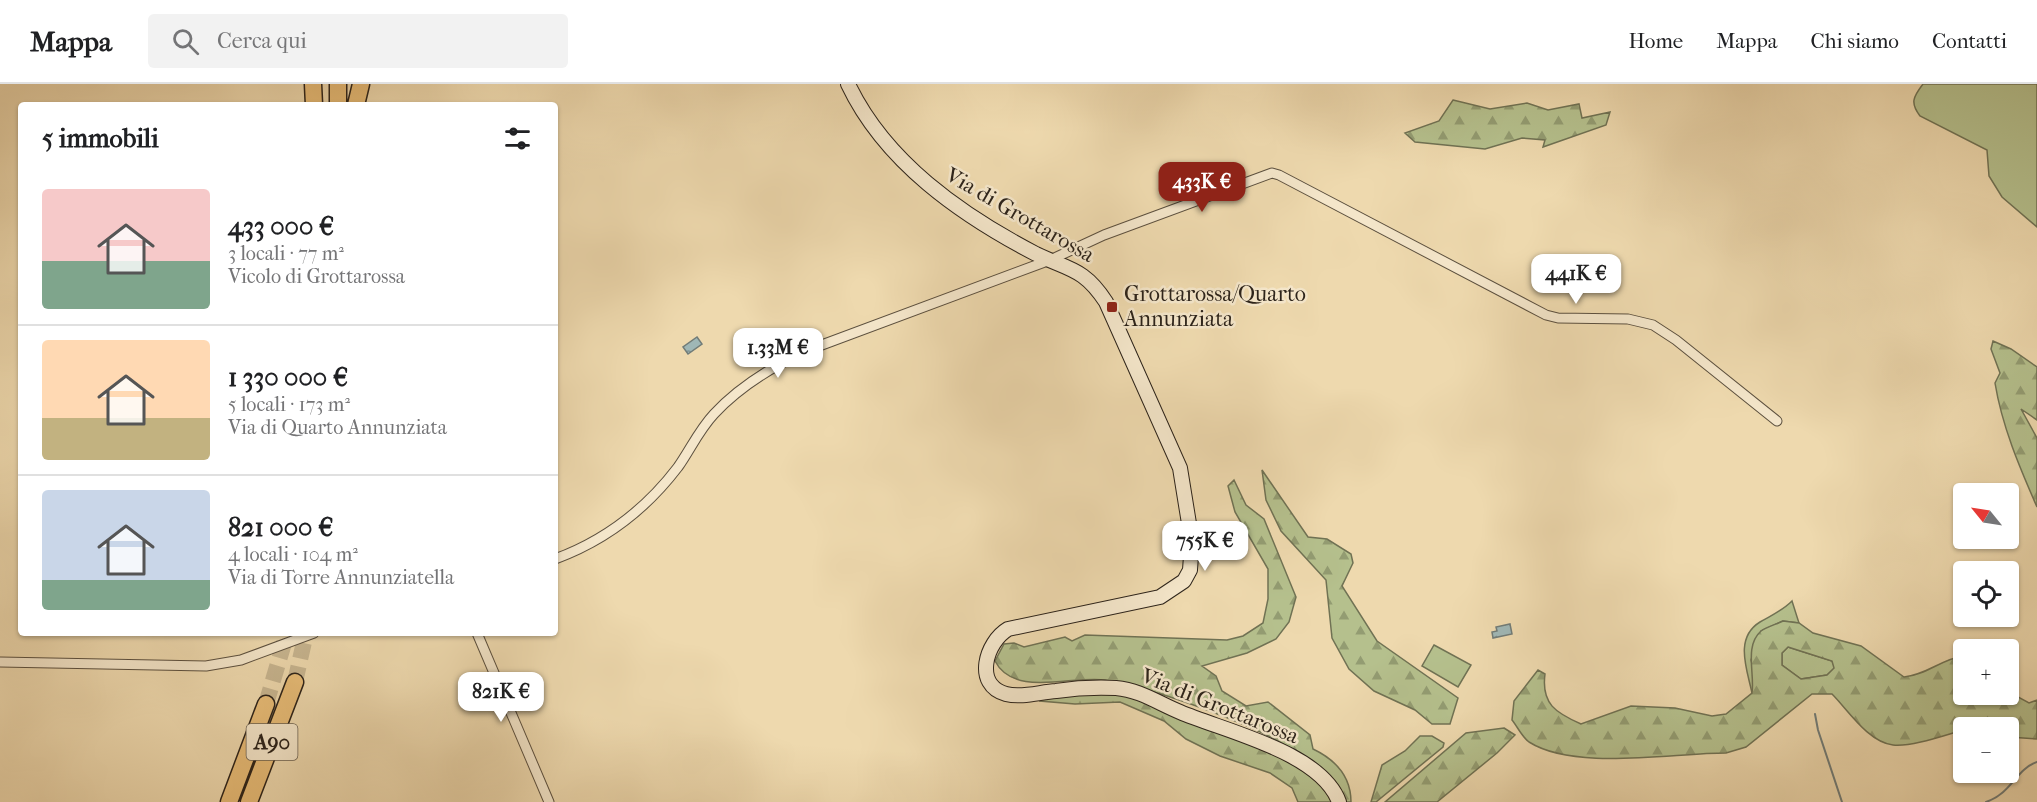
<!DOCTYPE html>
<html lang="it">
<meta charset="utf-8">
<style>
:root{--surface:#fff;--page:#f2f2f2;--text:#202124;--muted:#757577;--line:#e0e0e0;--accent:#8f2418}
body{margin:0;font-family:"IM FELL French Canon",serif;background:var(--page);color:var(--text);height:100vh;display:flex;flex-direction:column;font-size:22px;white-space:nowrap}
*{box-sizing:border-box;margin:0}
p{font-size:20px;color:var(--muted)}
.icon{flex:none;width:33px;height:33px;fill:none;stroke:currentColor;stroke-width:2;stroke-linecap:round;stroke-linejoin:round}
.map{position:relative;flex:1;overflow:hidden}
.drawer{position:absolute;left:18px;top:18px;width:540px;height:534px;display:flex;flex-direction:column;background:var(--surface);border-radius:6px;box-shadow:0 2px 4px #0004}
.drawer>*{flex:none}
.needle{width:39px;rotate:300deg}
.controls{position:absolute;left:1953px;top:399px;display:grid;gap:12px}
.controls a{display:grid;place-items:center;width:66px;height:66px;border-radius:6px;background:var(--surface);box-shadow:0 2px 4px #0004;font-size:30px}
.price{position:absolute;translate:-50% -51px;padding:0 14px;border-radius:12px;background:#fff;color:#222;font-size:20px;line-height:39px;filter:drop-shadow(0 2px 3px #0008)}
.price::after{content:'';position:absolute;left:50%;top:36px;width:18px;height:14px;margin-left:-9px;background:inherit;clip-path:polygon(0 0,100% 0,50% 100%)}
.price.selected{background:var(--accent);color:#fff}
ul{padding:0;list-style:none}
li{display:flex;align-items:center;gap:18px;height:150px;padding:0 24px}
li+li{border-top:2px solid var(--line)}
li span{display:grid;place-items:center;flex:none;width:168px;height:120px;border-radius:6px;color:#555}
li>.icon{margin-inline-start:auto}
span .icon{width:72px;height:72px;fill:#fffc;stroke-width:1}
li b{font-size:26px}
h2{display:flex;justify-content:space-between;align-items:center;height:72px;padding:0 24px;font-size:26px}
header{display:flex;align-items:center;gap:36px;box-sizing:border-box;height:84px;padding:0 30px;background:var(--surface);border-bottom:2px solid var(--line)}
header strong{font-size:28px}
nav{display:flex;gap:33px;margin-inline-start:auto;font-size:21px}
.search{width:420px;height:54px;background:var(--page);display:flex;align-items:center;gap:15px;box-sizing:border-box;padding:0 21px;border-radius:6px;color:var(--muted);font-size:22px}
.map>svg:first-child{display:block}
.grass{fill:#b5c08d;stroke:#707254;stroke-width:1.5}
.forest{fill:url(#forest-firs);stroke:#707254;stroke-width:1.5;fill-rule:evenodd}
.water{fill:url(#water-ripples);stroke:#717c78;stroke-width:1.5}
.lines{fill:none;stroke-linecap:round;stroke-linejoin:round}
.stream{stroke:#717c78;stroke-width:2}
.highway-tunnel{stroke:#c7b590;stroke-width:16;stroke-dasharray:16 8;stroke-linecap:butt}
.street-casing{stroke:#5c503f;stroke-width:11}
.secondary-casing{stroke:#2c231a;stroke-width:16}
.highway-casing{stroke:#2c231a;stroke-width:19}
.street{stroke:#f4e6ca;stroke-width:9}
.secondary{stroke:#f4e6ca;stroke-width:14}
.highway{stroke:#e7bc77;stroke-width:16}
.poi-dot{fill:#8f2418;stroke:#f4e6ca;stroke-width:2}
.labels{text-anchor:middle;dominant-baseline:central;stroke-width:5;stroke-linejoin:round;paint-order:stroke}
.shield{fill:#f4e6ca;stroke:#685e4f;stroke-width:1.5}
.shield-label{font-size:21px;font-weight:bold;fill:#2c231a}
.street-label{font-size:22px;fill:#2c231a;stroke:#f4e6ca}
.poi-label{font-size:22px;fill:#2c231a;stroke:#f4e6ca;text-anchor:start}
</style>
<header>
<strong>Mappa</strong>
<div class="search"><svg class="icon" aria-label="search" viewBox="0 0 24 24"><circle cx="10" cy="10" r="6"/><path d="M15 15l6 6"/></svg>Cerca qui</div>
<nav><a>Home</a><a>Mappa</a><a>Chi siamo</a><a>Contatti</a></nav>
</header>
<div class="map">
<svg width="2037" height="718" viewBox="0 0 2037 718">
<defs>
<pattern id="forest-firs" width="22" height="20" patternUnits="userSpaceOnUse" patternTransform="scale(1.5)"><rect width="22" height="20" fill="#b5c08d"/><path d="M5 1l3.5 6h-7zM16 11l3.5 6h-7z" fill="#939c72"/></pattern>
<pattern id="water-ripples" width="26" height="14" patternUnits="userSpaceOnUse" patternTransform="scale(1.5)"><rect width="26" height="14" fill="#9fb7b6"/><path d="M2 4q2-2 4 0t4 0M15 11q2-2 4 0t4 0" fill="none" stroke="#829493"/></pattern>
</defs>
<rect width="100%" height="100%" fill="#eed9ae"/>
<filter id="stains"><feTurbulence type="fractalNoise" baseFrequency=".00333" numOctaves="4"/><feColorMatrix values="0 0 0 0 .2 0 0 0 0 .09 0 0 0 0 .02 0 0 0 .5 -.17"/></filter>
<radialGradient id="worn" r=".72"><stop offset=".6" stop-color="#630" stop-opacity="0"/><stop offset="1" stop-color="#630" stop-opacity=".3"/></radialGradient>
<path class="grass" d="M1923 0H2037V143L2002 113 1989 92 1987 66 1920 32C1910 19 1913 13 1923 0Z
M1792 517 1799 539 1783 537 1761 547 1751 576 1755 592 1752 609C1747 585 1734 554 1760 538 1772 531 1782 527 1792 517Z
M1434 561 1471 581 1458 603 1422 582Z
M1788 563 1832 577 1835 584 1827 591 1801 595 1782 581V569Z"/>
<path class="forest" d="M1453 16 1490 25 1527 19 1548 26 1579 20 1582 34 1610 28 1606 41 1543 63 1545 56 1522 54 1485 65 1415 58 1405 49 1439 37Z
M1993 257 2011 265 2037 283V336L2021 325 2037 354V423C2019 382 2002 342 1995 299L2000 289 1991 265Z
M1262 386 1308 453 1327 455 1351 470 1353 479 1342 502 1377 557 1458 614 1450 640H1432L1415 626 1374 607 1349 585 1332 554 1326 496 1281 447 1266 416Z
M1234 396 1246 421 1264 435 1296 513 1289 538 1276 555 1247 569 1202 582 1216 592 1222 607 1246 622 1268 618 1310 651 1313 665C1336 676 1351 693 1351 718H1342C1330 704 1318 684 1304 673 1262 642 1156 605 1105 596 1072 591 1014 614 995 577L1004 560 1014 559 1024 563 1065 553 1072 557 1085 551 1227 556 1243 552 1263 539 1268 515V485L1235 428 1228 402Z
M1783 537 1799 539 1813 549 1861 562 1904 593C1926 591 1942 575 1963 572L1964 610H2008L2009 600 2018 613 2029 619 2037 616V655L2009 653 2008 644H1964L1963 646C1945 651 1912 663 1893 661 1868 658 1848 626 1832 610H1812L1746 663 1726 669C1671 669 1575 687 1529 658 1522 653 1517 642 1512 636L1514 617 1538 586 1545 590C1541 620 1556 629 1581 640L1631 622 1675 624 1712 632 1726 630 1752 609C1755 590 1744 562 1761 547 1766 543 1777 540 1783 537ZM1788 563 1832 577 1834 584 1827 591 1801 595 1782 581V569Z
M1113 606 1254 654 1326 701 1334 718H1298L1292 704 1270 689 1220 672 1186 655 1164 637 1120 618 1075 620 1040 617 1041 614Z
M1504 644 1515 651 1497 669 1437 718H1385L1466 649Z
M1420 652H1432L1444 659 1443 663 1376 718H1371L1382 681 1405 667Z"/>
<path class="water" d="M697 253 702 260 688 270 683 263Z
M1510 540 1512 550 1493 554 1492 548 1497 547 1496 543Z"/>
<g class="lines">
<path class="stream" d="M1815 630 1818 646 1842 718
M1986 718C2012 709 2016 685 2037 678"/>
<path class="highway-tunnel" d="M295 598 306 549
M266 620 287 549"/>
<g class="street-casing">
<path id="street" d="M555 475C604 457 646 425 678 383 690 366 699 346 714 330 739 303 770 284 803 268L1050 176 1104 151 1272 89 1279 91 1546 231 1558 234 1628 235 1653 241 1676 256 1777 337
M477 549 549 718
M0 578 206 582 241 576 314 549"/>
</g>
<g class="secondary-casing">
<path id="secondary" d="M848 0C885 78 961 131 1036 170 1069 186 1084 184 1106 218L1180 384 1192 458 1190 486 1184 497 1160 513 1008 545C986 558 973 601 1006 610 1022 614 1040 608 1056 607 1076 604 1096 603 1116 604 1140 606 1158 619 1180 628 1224 647 1321 668 1339 718"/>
</g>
<g class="highway-casing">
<path id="highway" d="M313 0 314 21
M338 0V21
M356 21 361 0
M229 718 266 620
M249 718 295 598"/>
</g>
<use href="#street" class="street"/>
<use href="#secondary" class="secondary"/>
<use href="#highway" class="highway"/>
</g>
<rect class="poi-dot" x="1106" y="217" width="12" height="12" rx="3"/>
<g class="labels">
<rect class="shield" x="246.5" y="640" width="51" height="36" rx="4.5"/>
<g class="shield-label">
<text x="272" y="658">A90</text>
</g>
<g class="street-label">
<text transform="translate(1020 131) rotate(30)">Via di Grottarossa</text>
<text transform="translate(1220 622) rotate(22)">Via di Grottarossa</text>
</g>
<g class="poi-label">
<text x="1124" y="210">Grottarossa/Quarto<tspan x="1124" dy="25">Annunziata</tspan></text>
</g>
</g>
<rect width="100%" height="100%" filter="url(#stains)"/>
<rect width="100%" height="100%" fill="url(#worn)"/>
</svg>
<div class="controls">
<a><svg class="needle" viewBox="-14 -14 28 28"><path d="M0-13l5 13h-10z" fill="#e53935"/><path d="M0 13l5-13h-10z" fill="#757577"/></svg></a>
<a><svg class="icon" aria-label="locate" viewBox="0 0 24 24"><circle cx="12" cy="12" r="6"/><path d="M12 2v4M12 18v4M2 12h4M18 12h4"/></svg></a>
<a>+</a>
<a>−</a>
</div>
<b class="price selected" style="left:1202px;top:129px">433K €</b>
<b class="price" style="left:1576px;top:221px">441K €</b>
<b class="price" style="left:778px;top:295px">1.33M €</b>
<b class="price" style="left:1205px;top:488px">755K €</b>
<b class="price" style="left:501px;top:639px">821K €</b>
<section class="drawer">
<h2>5 immobili<svg class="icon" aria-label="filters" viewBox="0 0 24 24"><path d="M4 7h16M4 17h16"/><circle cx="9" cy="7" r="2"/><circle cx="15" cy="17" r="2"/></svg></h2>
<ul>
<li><span style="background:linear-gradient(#f6c9c9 60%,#7fa58c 0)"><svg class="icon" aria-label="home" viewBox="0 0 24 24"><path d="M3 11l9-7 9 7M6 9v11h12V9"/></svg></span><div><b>433 000 €</b><p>3 locali · 77 m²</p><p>Vicolo di Grottarossa</p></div></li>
<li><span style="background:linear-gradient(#ffd9b3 65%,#c2b280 0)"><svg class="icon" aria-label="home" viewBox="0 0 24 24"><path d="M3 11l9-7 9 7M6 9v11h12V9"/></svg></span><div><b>1 330 000 €</b><p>5 locali · 173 m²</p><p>Via di Quarto Annunziata</p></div></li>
<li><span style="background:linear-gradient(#c9d6e8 75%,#7fa58c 0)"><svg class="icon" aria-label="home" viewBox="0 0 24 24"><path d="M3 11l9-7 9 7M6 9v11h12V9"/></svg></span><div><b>821 000 €</b><p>4 locali · 104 m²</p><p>Via di Torre Annunziatella</p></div></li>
</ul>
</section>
</div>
